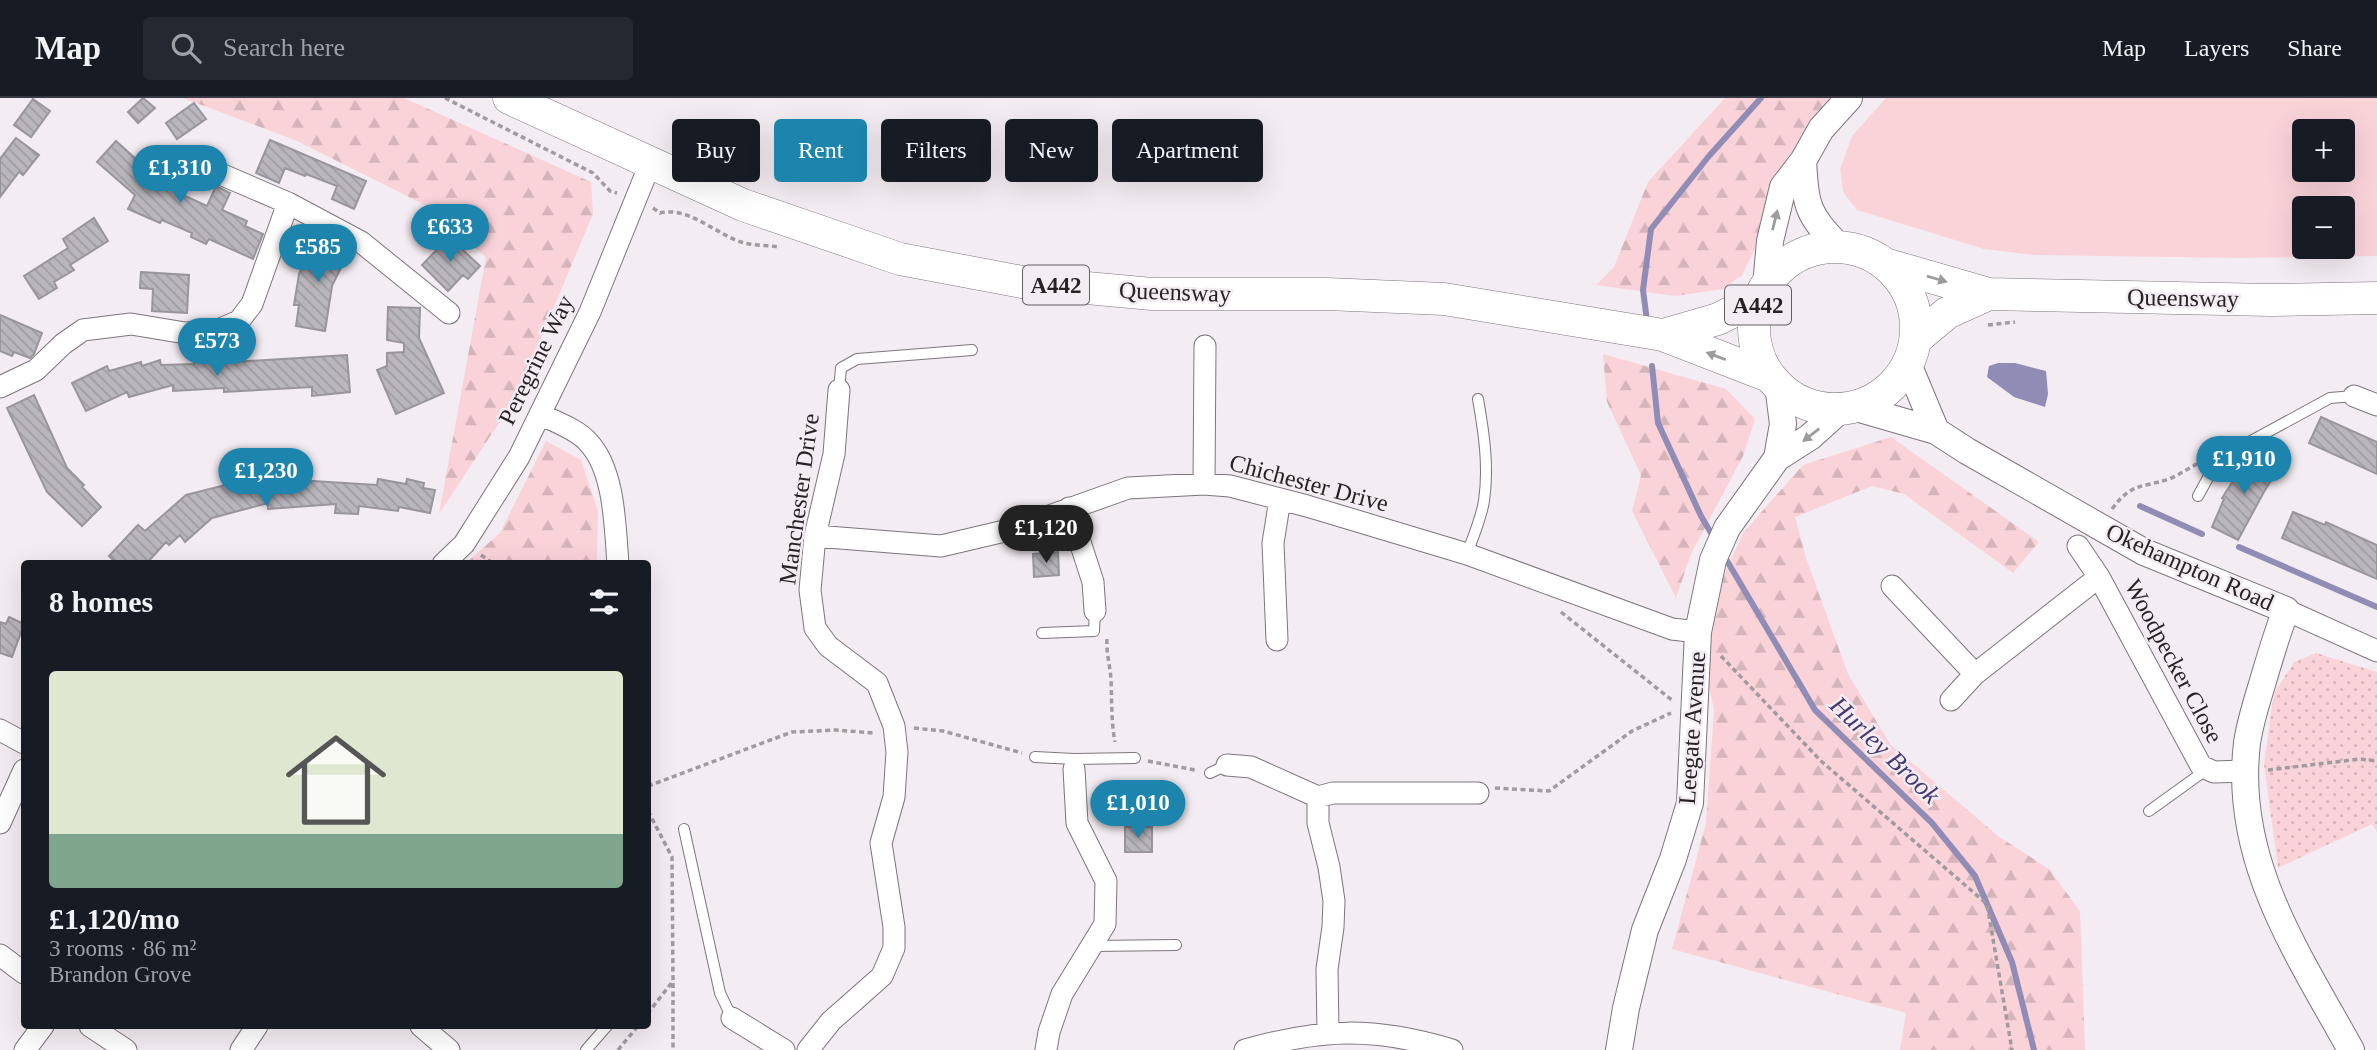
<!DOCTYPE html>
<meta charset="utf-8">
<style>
:root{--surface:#171b24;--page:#242831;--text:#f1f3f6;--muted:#9ea1a6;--line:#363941;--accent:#1c84ad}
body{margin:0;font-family:Georgia,serif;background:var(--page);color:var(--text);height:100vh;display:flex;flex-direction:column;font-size:26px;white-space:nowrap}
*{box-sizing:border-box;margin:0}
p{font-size:23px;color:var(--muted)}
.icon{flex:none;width:38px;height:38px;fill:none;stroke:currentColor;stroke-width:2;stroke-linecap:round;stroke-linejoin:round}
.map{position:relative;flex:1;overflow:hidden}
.details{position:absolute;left:21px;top:462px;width:630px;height:469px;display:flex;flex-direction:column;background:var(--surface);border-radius:7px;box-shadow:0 7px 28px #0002}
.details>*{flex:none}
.guide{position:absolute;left:672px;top:21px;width:665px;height:63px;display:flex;gap:14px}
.buttons{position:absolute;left:2292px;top:21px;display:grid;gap:14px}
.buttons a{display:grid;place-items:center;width:63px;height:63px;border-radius:7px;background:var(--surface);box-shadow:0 7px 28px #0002;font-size:35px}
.price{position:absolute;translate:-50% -60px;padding:0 16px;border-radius:24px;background:var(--accent);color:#fff;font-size:23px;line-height:46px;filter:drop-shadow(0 2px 4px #0008)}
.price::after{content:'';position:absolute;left:50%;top:42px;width:21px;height:16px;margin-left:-10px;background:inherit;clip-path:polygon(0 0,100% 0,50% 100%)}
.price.current{background:#222;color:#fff}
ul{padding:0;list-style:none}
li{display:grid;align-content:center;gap:14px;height:371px;padding:0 28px}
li+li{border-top:2px solid var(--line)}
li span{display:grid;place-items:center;height:217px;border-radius:7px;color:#555}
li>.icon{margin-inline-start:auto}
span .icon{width:126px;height:126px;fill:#fffc;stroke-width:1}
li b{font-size:30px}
h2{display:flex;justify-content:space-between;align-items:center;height:84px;padding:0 28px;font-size:30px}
.tag{padding:0 24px;border-radius:7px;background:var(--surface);box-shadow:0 7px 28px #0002;font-size:24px;line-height:63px}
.tag.current{background:var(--accent);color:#fff}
header{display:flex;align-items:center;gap:42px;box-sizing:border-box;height:98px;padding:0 35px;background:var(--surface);border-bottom:2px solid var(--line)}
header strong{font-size:33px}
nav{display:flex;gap:38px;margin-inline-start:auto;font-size:24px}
.search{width:490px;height:63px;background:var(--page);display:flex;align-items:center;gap:18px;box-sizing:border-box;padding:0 24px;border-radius:7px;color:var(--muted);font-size:26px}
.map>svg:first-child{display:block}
.grass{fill:#fad3d9;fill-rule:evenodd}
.forest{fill:url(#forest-firs)}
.park{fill:url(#park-dots)}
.water{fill:#918cb5}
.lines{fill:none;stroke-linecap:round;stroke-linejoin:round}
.stream{stroke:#918cb5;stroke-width:6}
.building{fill:url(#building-back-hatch);stroke:#99959d;stroke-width:2}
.service-casing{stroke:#7c767c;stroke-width:12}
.minor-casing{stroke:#7c767c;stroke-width:23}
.tertiary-casing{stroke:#7c767c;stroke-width:28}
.primary-casing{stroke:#7c767c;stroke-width:33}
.path{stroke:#a09b9f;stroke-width:3.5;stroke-dasharray:5 3.5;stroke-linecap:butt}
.service{stroke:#fff;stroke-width:10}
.minor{stroke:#fff;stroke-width:21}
.tertiary{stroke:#fff;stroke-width:26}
.primary{stroke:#fff;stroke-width:32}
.oneway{fill:#9d9c9d}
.labels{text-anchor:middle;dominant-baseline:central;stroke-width:5;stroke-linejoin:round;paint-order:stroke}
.shield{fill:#f3ecf2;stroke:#645f62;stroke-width:2}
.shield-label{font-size:23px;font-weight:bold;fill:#262325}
.street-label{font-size:24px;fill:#262325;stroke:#f3ecf2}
.water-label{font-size:26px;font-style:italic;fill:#443a71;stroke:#f3ecf2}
</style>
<header>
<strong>Map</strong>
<div class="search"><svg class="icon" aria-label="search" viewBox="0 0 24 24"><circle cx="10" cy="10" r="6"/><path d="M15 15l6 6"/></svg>Search here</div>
<nav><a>Map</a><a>Layers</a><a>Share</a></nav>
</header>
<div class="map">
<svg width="2377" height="952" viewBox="0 0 2377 952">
<defs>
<pattern id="forest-firs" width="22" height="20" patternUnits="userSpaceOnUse" patternTransform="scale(1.75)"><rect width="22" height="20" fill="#fad3d9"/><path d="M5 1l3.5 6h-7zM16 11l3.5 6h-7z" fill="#d6b5ba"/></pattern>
<pattern id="park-dots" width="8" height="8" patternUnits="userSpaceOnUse" patternTransform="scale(1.75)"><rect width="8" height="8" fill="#fad3d9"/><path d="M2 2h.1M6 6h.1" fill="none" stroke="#d6b5ba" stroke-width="1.8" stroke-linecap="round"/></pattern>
<pattern id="building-back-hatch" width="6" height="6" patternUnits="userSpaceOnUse" patternTransform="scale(1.75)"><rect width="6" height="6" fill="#b9b6bd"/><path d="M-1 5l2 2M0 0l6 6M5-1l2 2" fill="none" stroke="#9f9ca2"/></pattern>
</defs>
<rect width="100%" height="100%" fill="#f3ecf2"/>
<path class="grass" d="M1886 0H2377V158L2239 160 2035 157 1984 151 1857 112 1843 94 1840 71 1852 38ZM2305 33H2343V72H2305ZM2305 110H2343V149H2305Z"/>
<path class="forest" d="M183 0H404L591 84 593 116 516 299 439 416 486 159 423 106 297 43Z
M1725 0H1834L1781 69 1767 102 1755 151 1742 177 1723 191 1675 198 1596 187 1614 169 1648 84Z
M1603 256 1726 291 1755 321 1743 358 1691 456 1676 500 1632 413 1641 377 1607 304Z
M1891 339 2039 444 2013 475 1904 396 1872 388 1795 419 1806 460 1848 576 1890 646 1998 738 2049 771 2080 813 2085 952H1900L1906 915 1672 851 1706 725 1714 612 1698 534 1743 435 1803 367Z
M546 343 581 362 598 413 597 465H466L500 435Z"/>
<path class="park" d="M2316 555 2377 574V734L2372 726 2278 770 2264 666 2274 595 2294 564Z"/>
<path class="water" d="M1998 265H2015L2046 273 2048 296 2045 309 2014 299 1987 279 1989 268Z"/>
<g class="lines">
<path class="stream" d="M1647 223 1643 192 1651 131 1709 58 1761 0
M1652 268 1658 325 1701 418 1714 440
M2140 408 2202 436
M2239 449 2377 509
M1723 456 1815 612 1932 725 1975 778 2012 864 2034 952"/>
</g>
<path class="building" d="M143 0 155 10 138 25 128 14Z
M33 1 50 13 31 39 14 27Z
M194 5 206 21 177 41 166 25Z
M16 40 39 57 23 77 19 74 0 99V61Z
M270 42 366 83 354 111 332 101 337 88 306 76 305 78 285 70 279 85 256 75Z
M116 43 145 69 165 78 161 87 207 108 216 88 230 95 222 112 247 123 245 128 263 136 253 161 209 141 206 146 191 139 192 135 162 122 160 125 128 111 135 97 97 64Z
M94 120 108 143 70 167 74 172 54 184 57 190 39 201 24 178 68 150 63 141Z
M323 139 349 153 332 188 325 233 296 228 299 207H294L299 176 309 154 314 156Z
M449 139 480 168 468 181 463 177 448 193 422 167Z
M141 174 189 177 187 215 152 213 153 191 140 190Z
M388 209 420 210 419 240 444 295 396 316 377 272 387 268V255L404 254V245L387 242Z
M0 217 42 235 34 256 30 260 14 254 12 258 0 253Z
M347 257 350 294 312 298V289L224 294V290L173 293V287L129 299 127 294 86 313 72 285 107 268 109 273 141 264 142 268 160 262 161 267 194 266V263L216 262 217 265Z
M34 297 67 370 84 387 82 389 101 409 82 428 47 394 7 310Z
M2321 319 2377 344V376L2309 345Z
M2259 356 2280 369 2265 392 2238 442 2212 429 2224 401 2222 400 2247 361 2253 365Z
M257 379 260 388 313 383 377 387 378 381 406 386 407 381 424 385 423 390 435 392 430 415 399 409 398 413 359 408 358 416 335 415 336 406 268 411V405L212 420 185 444 180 437 169 447 166 444 146 466H117L109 458 138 427 145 433 186 397Z
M2293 414 2325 427 2326 424 2377 447V481L2282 440Z
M1058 454 1059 477 1034 479 1033 456Z
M9 519 24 526 12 559 0 555V524L6 526Z
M1125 729H1152V754H1125Z"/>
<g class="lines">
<g class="service-casing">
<path id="service" d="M839 292 841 270 857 261 972 252
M2198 398 2215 367 2229 355 2330 300 2354 298
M1467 456C1473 439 1481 421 1484 403 1489 369 1484 335 1478 301
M1042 535 1094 533 1095 513
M1035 659 1074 661V665
M1074 661 1135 660
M1210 675 1227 667
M2149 713 2206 672
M684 731 720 895 732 920
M1092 848 1176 847
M586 952 607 928"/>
</g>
<g class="minor-casing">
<path id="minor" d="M183 60 288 105 361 144 449 215
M0 289 36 272 63 246 83 232 131 226 185 235 216 233 239 223 252 206 288 105
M2354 298 2377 307
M540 316C555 324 577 331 588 344 615 372 615 429 618 466
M1204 386 1205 248
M1069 410 1093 484 1095 513
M815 438 941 448 1013 431 1128 390 1204 386 1230 388 1307 408 1467 456 1672 531 1698 534
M2078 448 2099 479 2201 668 2214 674 2245 673
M443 466 464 446 519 359 590 214 650 66
M1892 488 1975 576
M2286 512 2377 553
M1277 542 1273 445 1280 401
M1951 602 1975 576 2099 479
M0 632 24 645
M1227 667 1251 669 1318 699
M0 725 24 672
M0 857 24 875
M732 920 784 952
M90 928 126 952
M421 928 449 952
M1328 935 1327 871 1333 829 1334 803 1329 769 1318 725V699L1333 695H1478
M25 952 43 928
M241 952 257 928
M808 952 831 923 882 878 894 850V829L881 745 894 699 897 654 894 628 877 585 828 548 815 530 810 492 815 438 834 356 839 292
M1046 952 1049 934 1062 896 1105 826 1106 783 1077 725 1074 671
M1245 952C1322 930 1375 929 1452 952"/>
</g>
<g class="tertiary-casing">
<path id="tertiary" d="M1803 63C1806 110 1807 115 1839 149
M1766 188 1770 143 1783 89 1803 63 1821 31 1849 0
M1908 266 1936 333
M1853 309 1936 333 1967 353 2144 454 2286 512C2277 535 2270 559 2263 583 2257 603 2250 624 2247 645 2233 762 2297 854 2351 952
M1777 360 1783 326 1778 287
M1619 952 1626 910 1645 832 1673 761 1690 705 1698 534 1713 462 1727 430 1777 360 1810 339 1841 311"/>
</g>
<g class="primary-casing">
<path id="primary" d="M509 0 743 107 900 161 1022 184 1152 196H1327L1444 201 1663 237 1769 278
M1754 230a81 81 0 1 1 162 0a81 81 0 1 1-162 0Z
M1885 166 1989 196 2271 202 2377 200
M1663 237 1718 221 1760 200
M1916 241 1947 215 1989 196"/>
</g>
<path class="path" d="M445 0 593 75 610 93 617 95
M653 110 660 115C688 108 716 136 741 144 753 148 767 147 779 149
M1988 227 2015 224
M2112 411C2132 384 2142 390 2169 381 2179 377 2189 370 2199 365
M481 457 494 466
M1561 514 1673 603
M1107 541C1106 555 1110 567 1111 581 1112 603 1111 623 1115 644
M1721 558 1821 663 1987 806 2012 952
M914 630 943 633 1022 655
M1148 663 1195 672
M2268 672 2360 661 2377 663
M648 688 792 634 836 632 873 635
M1495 690 1549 693 1632 633 1671 615
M648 713 672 759 673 883 648 915
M673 885V952
M618 952 638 928"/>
<use href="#service" class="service"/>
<use href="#minor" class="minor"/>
<use href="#tertiary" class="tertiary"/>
<use href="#primary" class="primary"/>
</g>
<defs><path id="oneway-solid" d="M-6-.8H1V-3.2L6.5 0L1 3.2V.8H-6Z" transform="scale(1.75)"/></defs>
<g class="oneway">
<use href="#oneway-solid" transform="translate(1775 122) rotate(-76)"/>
<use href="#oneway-solid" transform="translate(1937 181) rotate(16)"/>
<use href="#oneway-solid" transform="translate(1716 258) rotate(-159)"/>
<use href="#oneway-solid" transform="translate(1811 337) rotate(142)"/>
</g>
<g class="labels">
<g class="shield">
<rect x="1023" y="167.5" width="66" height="39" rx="5"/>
<rect x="1725" y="187.5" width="66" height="39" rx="5"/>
</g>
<g class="shield-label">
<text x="1056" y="187">A442</text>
<text x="1758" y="207">A442</text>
</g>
<g class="street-label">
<text transform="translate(1175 194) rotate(2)">Queensway</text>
<text transform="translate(2183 200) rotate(1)">Queensway</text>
<text transform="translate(536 262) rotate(-64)">Peregrine Way</text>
<text transform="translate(1309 385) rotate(15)">Chichester Drive</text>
<text transform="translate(799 401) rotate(-82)">Manchester Drive</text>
<text transform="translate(2190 469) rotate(24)">Okehampton Road</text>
<text transform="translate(2174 563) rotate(62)">Woodpecker Close</text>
<text transform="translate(1692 630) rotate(-86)">Leegate Avenue</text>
</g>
<g class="water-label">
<text transform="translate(1885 652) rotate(44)">Hurley Brook</text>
</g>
</g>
</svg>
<div class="buttons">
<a>+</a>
<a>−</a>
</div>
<b class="price" style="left:180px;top:107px">£1,310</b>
<b class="price" style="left:450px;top:166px">£633</b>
<b class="price" style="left:318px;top:186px">£585</b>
<b class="price" style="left:217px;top:280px">£573</b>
<b class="price" style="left:2244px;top:398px">£1,910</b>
<b class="price" style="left:266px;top:410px">£1,230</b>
<b class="price current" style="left:1046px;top:467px">£1,120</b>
<b class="price" style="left:1138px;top:742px">£1,010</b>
<div class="guide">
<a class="tag">Buy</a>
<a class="tag current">Rent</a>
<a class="tag">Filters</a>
<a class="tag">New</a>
<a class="tag">Apartment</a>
</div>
<section class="details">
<h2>8 homes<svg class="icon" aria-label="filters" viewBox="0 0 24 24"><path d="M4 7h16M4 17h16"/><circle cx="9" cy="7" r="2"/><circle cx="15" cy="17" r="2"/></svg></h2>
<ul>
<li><span style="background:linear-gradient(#dfe7d0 75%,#7fa58c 0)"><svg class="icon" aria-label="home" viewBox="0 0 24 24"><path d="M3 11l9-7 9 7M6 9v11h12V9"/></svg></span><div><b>£1,120/mo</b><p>3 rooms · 86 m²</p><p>Brandon Grove</p></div></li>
</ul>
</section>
</div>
